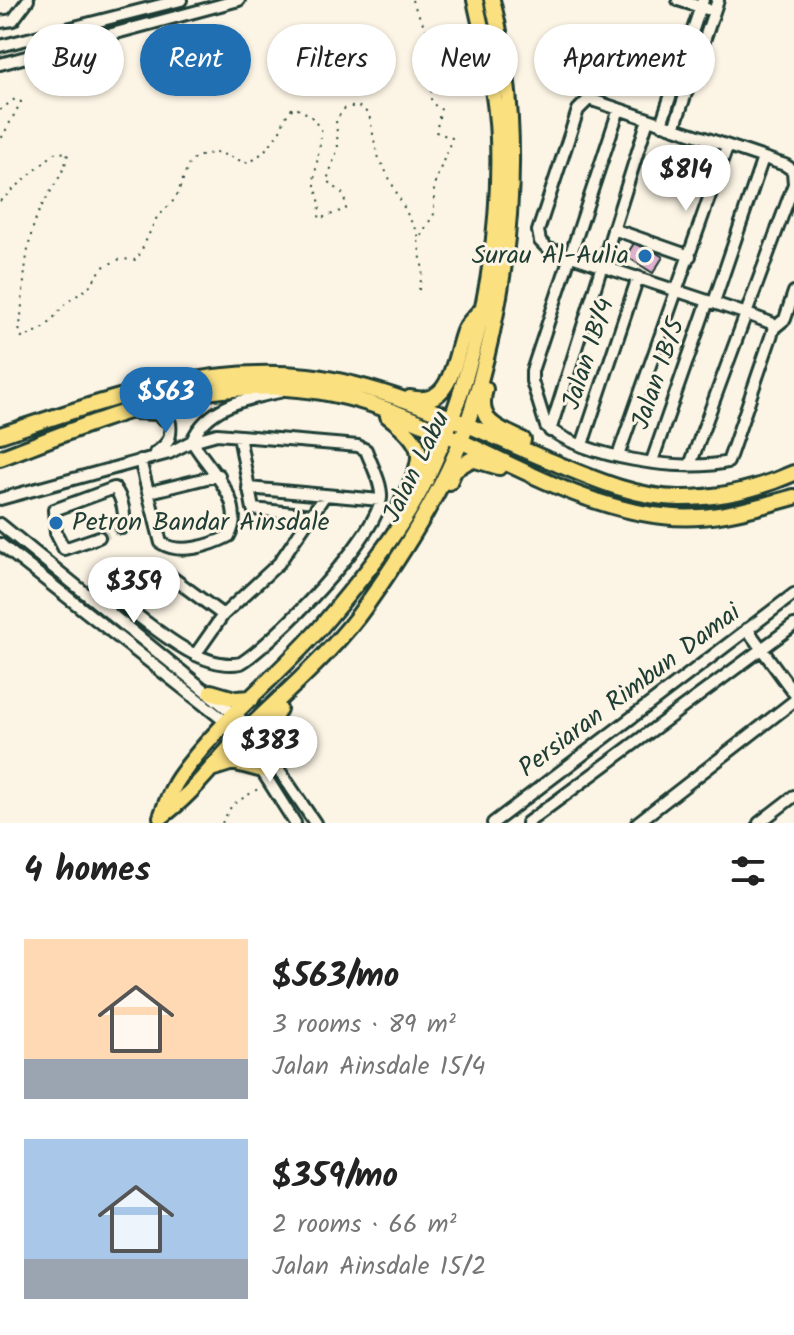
<!DOCTYPE html>
<meta charset="utf-8">
<style>
:root{--surface:#fff;--page:#f2f2f2;--text:#222;--muted:#767676;--accent:#1f6fb2}
body{margin:0;font-family:Kalam,sans-serif;background:var(--page);color:var(--text);height:100vh;display:flex;flex-direction:column;font-size:30px;white-space:nowrap}
*{box-sizing:border-box;margin:0}
p{font-size:26px;color:var(--muted)}
.icon{flex:none;width:44px;height:44px;fill:none;stroke:currentColor;stroke-width:2;stroke-linecap:round;stroke-linejoin:round}
.map{position:relative;height:823px;overflow:hidden}
.sheet{display:flex;flex-direction:column;background:var(--surface);flex:1}
.sheet>*{flex:none}
.guide{position:absolute;left:24px;top:24px;width:746px;height:72px;display:flex;gap:16px}
.price{position:absolute;translate:-50% -68px;padding:0 18px;border-radius:28px;background:#fff;color:#222;font-size:26px;line-height:52px;filter:drop-shadow(0 2px 4px #0008)}
.price::after{content:'';position:absolute;left:50%;top:48px;width:24px;height:18px;margin-left:-12px;background:inherit;clip-path:polygon(0 0,100% 0,50% 100%)}
.price.on{background:var(--accent);color:#fff}
ul{padding:0;list-style:none}
li{display:flex;align-items:center;gap:24px;height:200px;padding:0 24px}
li span{display:grid;place-items:center;flex:none;width:224px;height:160px;border-radius:0px;color:#555}
li>.icon{margin-inline-start:auto}
span .icon{width:96px;height:96px;fill:#fffc;stroke-width:1}
li b{font-size:34px}
h2{display:flex;justify-content:space-between;align-items:center;height:96px;padding:0 24px;font-size:34px}
.tag{padding:0 28px;border-radius:36px;background:var(--surface);box-shadow:0 2px 6px #0004;font-size:28px;line-height:72px}
.tag.on{background:var(--accent);color:#fff}
.map>svg:first-child{display:block}
.building{fill:#e0afcd;stroke:#1f3d34;stroke-width:2}
.lines{fill:none;stroke-linecap:round;stroke-linejoin:round}
.minor-tunnel{stroke:#d0d0c2;stroke-width:10;stroke-dasharray:10 5;stroke-linecap:butt}
.minor-casing{stroke:#1f3d34;stroke-width:16}
.major-casing{stroke:#1f3d34;stroke-width:20}
.path{stroke:#1f3d34;stroke-width:2;stroke-dasharray:2 6;stroke-linecap:butt}
.minor{stroke:#fcf5e5;stroke-width:10}
.major{stroke:#fbe080;stroke-width:14}
.poi-dot{fill:#1f6fb2;stroke:#fcf5e5;stroke-width:3}
.labels{text-anchor:middle;dominant-baseline:central;stroke-width:6;stroke-linejoin:round;paint-order:stroke}
.poi-label{font-size:26px;fill:#1f3d34;stroke:#fcf5e5;text-anchor:end}
.street-label{font-size:26px;fill:#1f3d34;stroke:#fcf5e5}
</style>
<div class="map">
<svg width="794" height="823" viewBox="0 0 794 823">
<rect width="100%" height="100%" fill="#fcf5e5"/>
<filter id="ink" filterUnits="userSpaceOnUse"><feTurbulence type="fractalNoise" baseFrequency=".0125" numOctaves="2"/><feDisplacementMap in="SourceGraphic" scale="16" xChannelSelector="R" yChannelSelector="G"/><feConvolveMatrix kernelMatrix="1 2 1 2 8 2 1 2 1" color-interpolation-filters="sRGB"/></filter>
<g filter="url(#ink)">
<path class="building" d="M636 240 663 257 653 273 626 256Z"/>
<g class="lines">
<path class="minor-tunnel" d="M99 537 122 528"/>
<g class="minor-casing">
<path id="minor" d="M678 0 707 9
M0 22 13 20 28 0
M0 46 181 0
M0 64 239 0
M619 109 532 371V381L546 426C581 457 683 473 728 462L774 328
M661 124 703 0
M674 128 718 0
M613 229 690 256
M714 302 763 158
M774 328 771 323 747 314 547 248 540 241 538 231 578 110 589 99 785 165 794 171
M774 328 785 319 794 292
M134 413 156 414 170 423C172 439 167 445 155 453
M550 431 648 119
M239 436 253 509 313 515
M192 441C207 406 245 399 279 392
M582 445 638 277
M618 456 727 147
M140 460 161 543C180 555 210 546 229 536 248 501 207 468 192 441
M652 461 708 301
M690 465 794 184 793 171
M248 488 380 500
M150 492 219 475
M0 499 169 453 192 441 217 434 358 446 366 450C371 464 382 483 381 498 377 536 275 642 241 663 199 672 147 621 113 597L112 590 166 573 223 615
M0 524 250 727 315 823
M99 537 64 549 56 533 54 510 114 488C122 496 127 518 122 528
M0 544 226 722 240 736 295 823
M747 629 794 693
M195 655 223 615 279 563 325 495
M493 823 794 594
M527 823 794 625
M637 823 794 701
M759 823 794 796"/>
</g>
<g class="major-casing">
<path id="major" d="M485 389C476 422 497 428 523 440
M410 398C451 408 453 363 463 334 465 326 472 320 478 313
M388 416C436 452 419 462 399 509
M0 435C101 402 200 364 308 376 391 386 472 428 548 460 589 477 637 499 682 498 722 498 758 489 794 473
M0 458C98 421 191 379 298 389 429 400 539 503 663 516 708 522 751 509 794 497
M449 482 455 469 472 459 499 467
M211 692 235 699 252 698
M278 764 268 729 279 709
M214 768 233 762 263 770
M161 817C194 793 213 764 241 736 284 693 332 654 367 604 403 553 447 484 467 424 511 290 527 137 492 0
M161 817C166 804 171 789 179 778 218 722 275 679 320 628 358 583 400 533 426 480 475 376 502 252 498 138 496 91 485 45 475 0"/>
</g>
<path class="path" d="M412 0C420 21 436 41 437 66 437 79 428 90 432 104L441 108 436 132 452 138 434 185V214L418 240 423 271 418 294
M0 110 15 99 21 102 0 141
M0 201 56 152 68 153C64 179 43 197 35 221 23 258 24 296 19 334L23 338 46 327 66 303 88 288 103 267 120 259 137 260 156 219 176 198 190 161C219 145 223 157 249 163 260 156 270 146 277 135 285 124 282 117 294 107L310 115 322 131 314 181 320 204 319 219 346 209 344 195 327 180 338 148 336 120 345 108 358 106 369 114 377 154 419 237
M222 823 232 805 261 787"/>
<use href="#minor" class="minor"/>
<use href="#major" class="major"/>
</g>
</g>
<g class="poi-dot">
<circle cx="645" cy="256" r="8"/>
<circle cx="56" cy="523" r="8"/>
</g>
<g class="labels">
<g class="poi-label">
<text x="629" y="256">Surau Al-Aulia</text>
<text x="72" y="523" text-anchor="start">Petron Bandar Ainsdale</text>
</g>
<g class="street-label">
<text transform="translate(589 354) rotate(-72)">Jalan 1B/4</text>
<text transform="translate(659 374) rotate(-71)">Jalan 1B/5</text>
<text transform="translate(417 467) rotate(-64)">Jalan Labu</text>
<text transform="translate(630 691) rotate(-37)">Persiaran Rimbun Damai</text>
</g>
</g>
</svg>
<b class="price" style="left:686px;top:213px">$814</b>
<b class="price on" style="left:166px;top:435px">$563</b>
<b class="price" style="left:134px;top:625px">$359</b>
<b class="price" style="left:270px;top:784px">$383</b>
<div class="guide">
<a class="tag">Buy</a>
<a class="tag on">Rent</a>
<a class="tag">Filters</a>
<a class="tag">New</a>
<a class="tag">Apartment</a>
</div>
</div>
<section class="sheet">
<h2>4 homes<svg class="icon" aria-label="filters" viewBox="0 0 24 24"><path d="M4 7h16M4 17h16"/><circle cx="9" cy="7" r="2"/><circle cx="15" cy="17" r="2"/></svg></h2>
<ul>
<li><span style="background:linear-gradient(#ffd9b3 75%,#9aa5b1 0)"><svg class="icon" aria-label="home" viewBox="0 0 24 24"><path d="M3 11l9-7 9 7M6 9v11h12V9"/></svg></span><div><b>$563/mo</b><p>3 rooms · 89 m²</p><p>Jalan Ainsdale 15/4</p></div></li>
<li><span style="background:linear-gradient(#a9c7e8 75%,#9aa5b1 0)"><svg class="icon" aria-label="home" viewBox="0 0 24 24"><path d="M3 11l9-7 9 7M6 9v11h12V9"/></svg></span><div><b>$359/mo</b><p>2 rooms · 66 m²</p><p>Jalan Ainsdale 15/2</p></div></li>
</ul>
</section>
